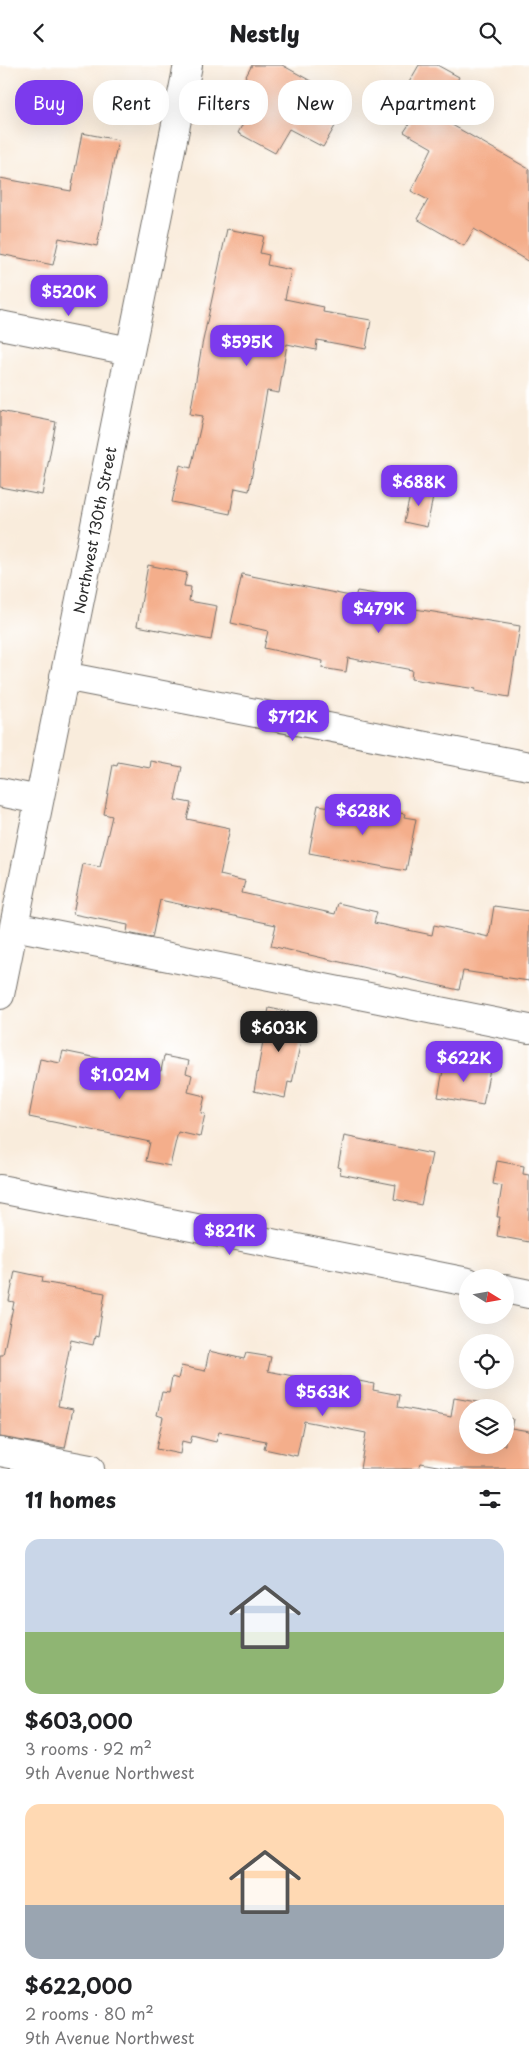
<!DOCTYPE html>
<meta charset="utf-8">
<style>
:root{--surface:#fff;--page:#f6f6f6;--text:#202124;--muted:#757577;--accent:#7c3aed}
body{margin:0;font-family:"Playpen Sans",sans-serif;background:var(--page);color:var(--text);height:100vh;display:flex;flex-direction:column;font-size:19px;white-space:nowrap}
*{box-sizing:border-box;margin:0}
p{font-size:16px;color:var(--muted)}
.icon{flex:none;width:28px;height:28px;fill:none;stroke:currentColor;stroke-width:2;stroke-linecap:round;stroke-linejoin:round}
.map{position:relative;height:1404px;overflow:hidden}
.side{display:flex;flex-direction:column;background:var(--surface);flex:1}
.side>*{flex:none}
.hud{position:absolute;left:15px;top:15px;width:500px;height:45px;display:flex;gap:10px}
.needle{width:32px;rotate:101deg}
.buttons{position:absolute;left:459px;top:1204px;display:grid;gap:10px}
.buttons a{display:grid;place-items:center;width:55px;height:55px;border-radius:50%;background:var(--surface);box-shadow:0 5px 20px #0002;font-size:25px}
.price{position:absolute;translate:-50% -42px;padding:0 11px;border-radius:10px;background:var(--accent);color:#fff;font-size:16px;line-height:32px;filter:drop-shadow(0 1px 2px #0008)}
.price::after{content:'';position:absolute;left:50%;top:30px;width:15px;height:11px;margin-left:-8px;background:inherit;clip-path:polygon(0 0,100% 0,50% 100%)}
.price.selected{background:#222;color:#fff}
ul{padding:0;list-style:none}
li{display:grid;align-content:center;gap:10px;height:265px;padding:0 25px}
li span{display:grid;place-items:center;height:155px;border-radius:15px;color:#555}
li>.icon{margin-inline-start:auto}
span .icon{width:90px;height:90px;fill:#fffc;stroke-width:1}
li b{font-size:21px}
h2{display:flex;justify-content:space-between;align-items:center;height:60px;padding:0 25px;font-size:21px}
.chip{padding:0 18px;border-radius:20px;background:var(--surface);box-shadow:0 5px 20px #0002;font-size:18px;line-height:45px}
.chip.selected{background:var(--accent);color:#fff}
header{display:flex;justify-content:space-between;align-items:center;height:65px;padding:0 25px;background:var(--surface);font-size:22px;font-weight:800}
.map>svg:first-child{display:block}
.building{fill:#f4ae8b}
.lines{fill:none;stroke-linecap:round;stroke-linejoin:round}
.minor-casing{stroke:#736f69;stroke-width:30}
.minor{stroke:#fff;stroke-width:28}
.labels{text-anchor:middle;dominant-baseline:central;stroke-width:4;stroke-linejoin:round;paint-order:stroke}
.street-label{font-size:15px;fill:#2b2b2b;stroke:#fff}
</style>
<header><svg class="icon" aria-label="back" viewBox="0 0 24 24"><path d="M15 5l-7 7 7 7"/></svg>Nestly<svg class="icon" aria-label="search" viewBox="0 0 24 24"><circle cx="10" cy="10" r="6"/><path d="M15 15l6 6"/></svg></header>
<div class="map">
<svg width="529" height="1404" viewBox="0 0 529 1404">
<rect width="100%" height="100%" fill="#fff"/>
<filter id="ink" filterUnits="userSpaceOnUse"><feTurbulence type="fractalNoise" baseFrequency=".02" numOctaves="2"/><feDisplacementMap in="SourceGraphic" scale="10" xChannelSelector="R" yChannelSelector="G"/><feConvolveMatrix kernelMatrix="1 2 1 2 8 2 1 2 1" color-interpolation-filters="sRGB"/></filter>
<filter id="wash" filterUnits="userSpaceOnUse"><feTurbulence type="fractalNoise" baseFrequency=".0096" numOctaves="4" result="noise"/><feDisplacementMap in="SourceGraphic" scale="20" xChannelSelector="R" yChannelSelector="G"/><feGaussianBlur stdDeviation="1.12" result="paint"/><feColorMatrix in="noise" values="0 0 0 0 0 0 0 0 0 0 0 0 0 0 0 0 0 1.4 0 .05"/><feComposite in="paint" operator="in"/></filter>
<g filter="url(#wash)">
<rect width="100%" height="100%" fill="#f9ecdc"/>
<g id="blocks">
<path class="building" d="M252 0H282L334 29 324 48 338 56 323 82 289 64 275 88 238 68 254 37 237 28Z
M419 0H437L459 12 456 18 460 20 440 53 529 104V197L474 164 464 181 417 154 428 135 411 126 432 83 404 67 410 58 392 47Z
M82 68 118 75 97 181 59 173 53 200 0 189V113L71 126Z
M227 164 264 171 260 188 269 190 267 200 291 205 285 234 324 242 323 247 371 255 366 284 317 275 316 285 287 279 279 328 267 326 249 426 235 423 230 449 172 437 180 400 191 403 203 351 190 349 202 280Z
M0 346 56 357 42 430 0 422Z
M412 422 434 427 427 462 404 457Z
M148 500 187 508 184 521 191 522 189 536 217 541 211 575 137 561Z
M242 509 355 532 357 526 388 531 387 534 410 538 409 543 520 561 509 632 475 626 476 624 411 614 412 605 348 593 346 607 322 603 323 596 264 583 268 566 231 558Z
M151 696 182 702 175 735 191 738 187 754 230 763 220 810 245 816 242 828 335 849 338 838 377 847 374 858 432 870 434 860 489 872 494 841 529 846V916L463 906 459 925 396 911V910L271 881 276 860 160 835 152 873 127 868 128 860 73 849 83 799 100 802 112 751 104 749 113 700 117 701 118 697 150 703Z
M318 740 337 743 338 740 366 746 367 742 405 749 404 752 416 754 406 806 309 788Z
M269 943 298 949 297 955 305 957 292 1018 288 1017 285 1033 254 1026Z
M63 986 161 1006 164 991 189 996 186 1008 192 1010 188 1027 205 1031 201 1048 205 1049 200 1072 178 1067 170 1101 146 1096 150 1077 29 1052 40 994 60 998Z
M445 995 490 1004 483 1040 438 1032Z
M344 1071 432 1089 421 1140 394 1134 396 1120 340 1109 341 1103 338 1102Z
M497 1096 524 1101 523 1109 529 1110V1177L497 1171 500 1152H497L502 1121 493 1119Z
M15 1206 43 1212 42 1217 105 1228 98 1272 95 1271 93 1280 71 1275 58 1341 73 1344 65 1383 0 1372V1290H3L14 1237 9 1236Z
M209 1286 244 1294 246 1288 271 1292 268 1306 338 1320 339 1312 374 1319 373 1325 400 1330 398 1342 451 1352 454 1333 488 1339 487 1342H468V1380H505V1352L513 1354 511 1363 529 1366V1404H453L421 1398 419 1404H360L366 1368 304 1356 297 1391 264 1384 266 1376 219 1367 216 1377 192 1371 190 1378 182 1376 180 1389 156 1384 163 1352 157 1350 162 1327 169 1328 172 1312 178 1314 181 1301 205 1306Z"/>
</g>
</g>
<g filter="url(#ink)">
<use href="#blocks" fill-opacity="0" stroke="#736f69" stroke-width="1"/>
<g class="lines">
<g class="minor-casing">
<path id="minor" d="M0 260 130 286
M64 611 529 701
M0 727 39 735
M14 861 529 964
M0 930 188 0
M0 1124 468 1217
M505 1224 529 1229
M0 1387 90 1404"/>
</g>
<use href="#minor" class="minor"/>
</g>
</g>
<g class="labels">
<g class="street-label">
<text transform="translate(94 465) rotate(-79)">Northwest 130th Street</text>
</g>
</g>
</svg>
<div class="buttons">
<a><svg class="needle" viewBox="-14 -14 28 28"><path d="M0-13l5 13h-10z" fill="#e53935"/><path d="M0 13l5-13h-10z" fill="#757577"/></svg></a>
<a><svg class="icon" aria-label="locate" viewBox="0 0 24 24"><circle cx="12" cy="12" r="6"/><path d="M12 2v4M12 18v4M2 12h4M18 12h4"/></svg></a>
<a><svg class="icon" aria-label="layers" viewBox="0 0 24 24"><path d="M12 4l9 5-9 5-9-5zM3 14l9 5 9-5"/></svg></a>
</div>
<b class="price" style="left:69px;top:252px">$520K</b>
<b class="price" style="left:247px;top:302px">$595K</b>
<b class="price" style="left:419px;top:442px">$688K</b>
<b class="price" style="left:379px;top:569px">$479K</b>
<b class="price" style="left:293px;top:677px">$712K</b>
<b class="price" style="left:363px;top:771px">$628K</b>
<b class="price selected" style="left:279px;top:988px">$603K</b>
<b class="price" style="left:464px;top:1018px">$622K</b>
<b class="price" style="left:120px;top:1035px">$1.02M</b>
<b class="price" style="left:230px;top:1191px">$821K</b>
<b class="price" style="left:323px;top:1352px">$563K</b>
<div class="hud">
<a class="chip selected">Buy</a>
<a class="chip">Rent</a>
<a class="chip">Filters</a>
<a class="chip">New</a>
<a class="chip">Apartment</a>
</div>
</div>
<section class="side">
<h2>11 homes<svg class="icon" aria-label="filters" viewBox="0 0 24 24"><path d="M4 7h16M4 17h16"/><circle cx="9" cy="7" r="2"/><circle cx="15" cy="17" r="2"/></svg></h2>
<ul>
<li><span style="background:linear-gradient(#c9d6e8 60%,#8fb573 0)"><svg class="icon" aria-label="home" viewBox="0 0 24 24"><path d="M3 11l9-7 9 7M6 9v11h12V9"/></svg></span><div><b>$603,000</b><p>3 rooms · 92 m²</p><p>9th Avenue Northwest</p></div></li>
<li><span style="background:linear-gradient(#ffd9b3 65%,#9aa5b1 0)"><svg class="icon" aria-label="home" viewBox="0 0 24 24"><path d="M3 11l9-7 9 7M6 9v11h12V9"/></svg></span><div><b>$622,000</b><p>2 rooms · 80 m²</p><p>9th Avenue Northwest</p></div></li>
</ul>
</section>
